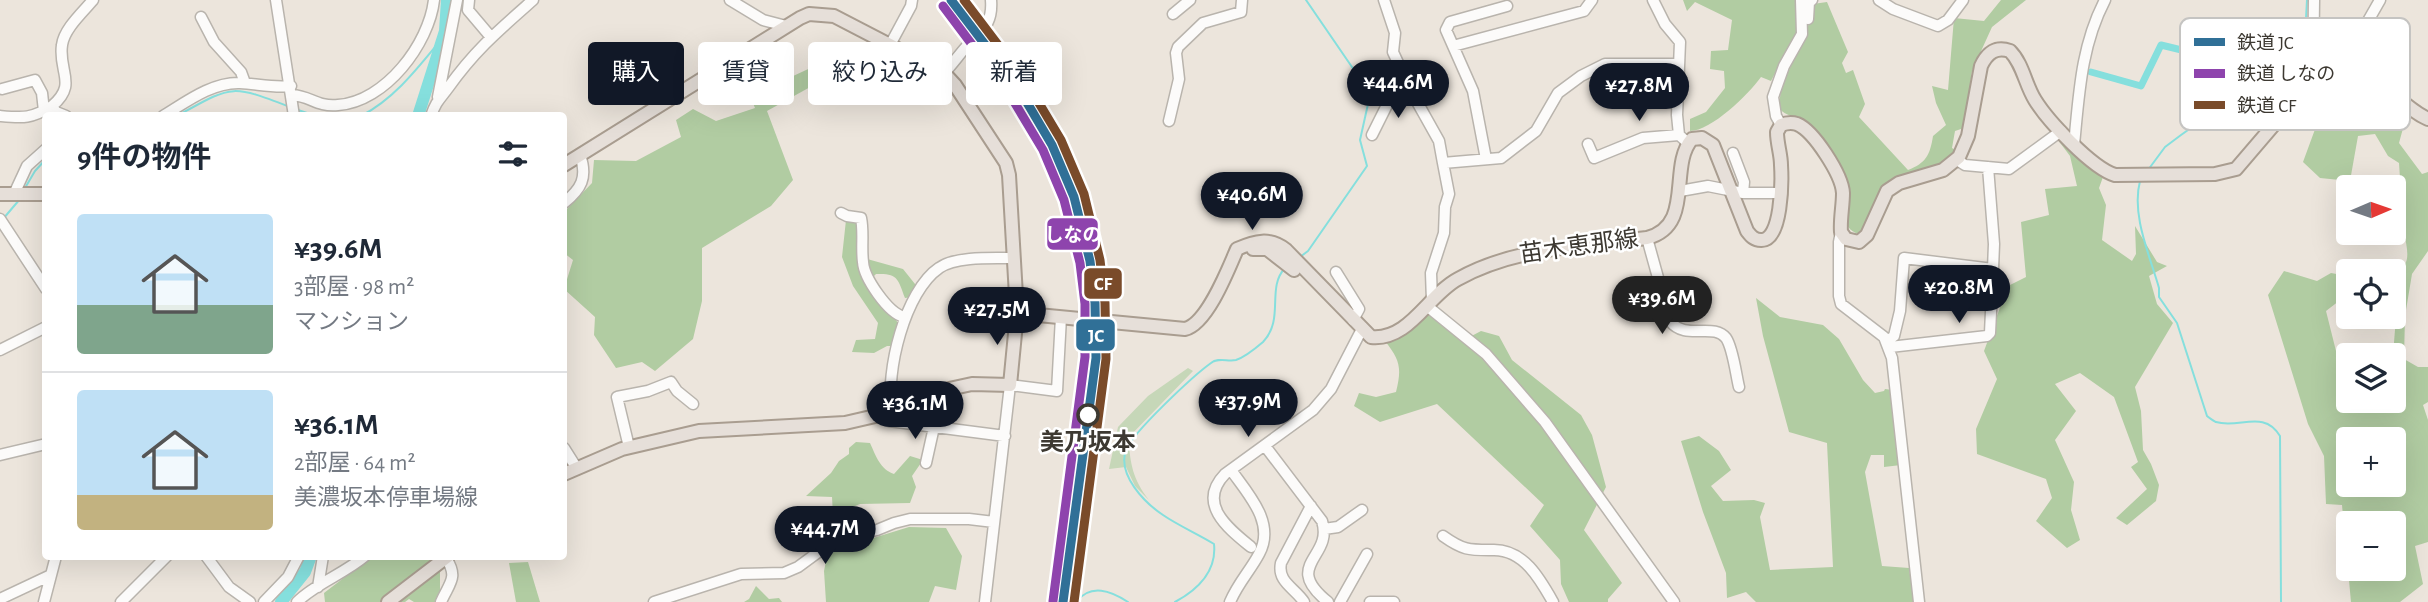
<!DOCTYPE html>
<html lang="ja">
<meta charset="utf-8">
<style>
:root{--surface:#fff;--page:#f2f2f3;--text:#1f2937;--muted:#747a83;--line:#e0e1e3;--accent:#111827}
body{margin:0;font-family:"Alegreya Sans","Noto Sans JP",sans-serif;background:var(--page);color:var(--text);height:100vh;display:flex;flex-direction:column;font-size:26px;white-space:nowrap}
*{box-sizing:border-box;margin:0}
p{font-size:23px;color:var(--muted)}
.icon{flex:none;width:38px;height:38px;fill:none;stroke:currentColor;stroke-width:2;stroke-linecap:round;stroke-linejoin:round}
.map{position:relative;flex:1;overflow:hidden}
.details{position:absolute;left:42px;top:112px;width:525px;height:448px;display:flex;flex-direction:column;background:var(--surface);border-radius:7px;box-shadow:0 7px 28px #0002}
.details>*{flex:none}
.top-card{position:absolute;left:588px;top:42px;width:665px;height:63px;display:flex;gap:14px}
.needle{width:46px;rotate:88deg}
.controls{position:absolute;left:2336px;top:175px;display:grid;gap:14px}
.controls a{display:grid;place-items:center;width:70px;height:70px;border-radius:7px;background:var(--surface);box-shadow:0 7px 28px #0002;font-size:35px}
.price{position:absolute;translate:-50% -60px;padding:0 16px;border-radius:24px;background:var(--accent);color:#fff;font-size:23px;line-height:46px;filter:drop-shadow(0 2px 4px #0008)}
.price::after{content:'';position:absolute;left:50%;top:42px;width:21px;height:16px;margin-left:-10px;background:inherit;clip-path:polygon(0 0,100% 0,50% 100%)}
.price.active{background:#222;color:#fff}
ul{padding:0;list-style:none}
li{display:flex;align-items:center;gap:21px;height:175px;padding:0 35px}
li+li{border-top:2px solid var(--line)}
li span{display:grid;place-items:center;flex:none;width:196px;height:140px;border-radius:7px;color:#555}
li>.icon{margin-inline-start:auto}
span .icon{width:84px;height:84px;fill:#fffc;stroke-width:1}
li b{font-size:30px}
h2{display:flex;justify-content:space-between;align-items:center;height:84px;padding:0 35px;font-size:30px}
.pill{padding:0 24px;border-radius:7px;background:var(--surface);box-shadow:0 7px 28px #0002;font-size:24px;line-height:63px}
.pill.active{background:var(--accent);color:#fff}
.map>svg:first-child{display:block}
.green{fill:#c6d7b8}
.forest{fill:#b1cca2;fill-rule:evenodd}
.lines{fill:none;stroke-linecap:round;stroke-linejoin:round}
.stream{stroke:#85dfdd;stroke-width:2}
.canal{stroke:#85dfdd;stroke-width:7}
.river{stroke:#85dfdd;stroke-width:12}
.minor-casing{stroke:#b9b4ad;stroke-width:13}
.major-casing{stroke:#a99d90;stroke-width:16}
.minor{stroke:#fcfbfa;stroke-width:10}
.major{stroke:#e6dfd9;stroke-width:12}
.rail-1-casing{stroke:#fff;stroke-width:14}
.rail-2-casing{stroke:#fff;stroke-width:14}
.rail-3-casing{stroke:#fff;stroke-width:14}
.rail-1{stroke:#307097;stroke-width:9}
.rail-2{stroke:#8e44ad;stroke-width:9}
.rail-3{stroke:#7a4b2a;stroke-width:9}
.stop-dot{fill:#fff;stroke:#3d3932;stroke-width:3.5}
.labels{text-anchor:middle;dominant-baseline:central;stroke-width:5;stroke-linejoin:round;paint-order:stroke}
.street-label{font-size:24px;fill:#3d3932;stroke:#fff}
.stop-label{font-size:24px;font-weight:bold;fill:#3d3932;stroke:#fff}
.key{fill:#fff;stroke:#c5c4c2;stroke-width:2}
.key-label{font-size:19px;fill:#3d3932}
.line-badge{stroke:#fff;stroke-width:2.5}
.badge-label{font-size:19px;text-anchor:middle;font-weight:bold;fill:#fff}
</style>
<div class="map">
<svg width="2428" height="602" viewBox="0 0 2428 602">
<rect width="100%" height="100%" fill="#ece5dc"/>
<path class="green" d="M1188 368 1193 371 1128 438C1131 465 1132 478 1149 500L1135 486 1126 467 1109 469 1118 427 1148 396Z"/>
<path class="forest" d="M1683 0H1795L1797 31 1806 35 1813 4 1827 2 1848 52 1842 63 1846 73 1853 70 1865 104 1859 117 1908 170C1926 163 1930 155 1933 136L1946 125 1936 103 1932 86 1948 90 1954 18 1984 21 2001 0H2026L1992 27 1972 71 1964 128 1955 131 1952 148 1957 151 1938 167 1893 180 1864 230 1859 234C1835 227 1853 202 1845 186 1833 164 1823 137 1802 121 1795 115 1786 117 1779 108L1781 87 1797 53 1789 46 1771 81 1761 77C1748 95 1711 131 1690 131V119L1706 112 1725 88 1724 71 1710 69 1711 51 1728 50 1732 20 1695 2 1687 11Z
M819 64 830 76 767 111 793 180 771 206 702 248V301L693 339 655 371 642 362 616 368 594 335 595 317 564 289 573 260 564 253V215L567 209 592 183 594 160 636 161 681 137 676 120 693 109 716 121 755 108 749 93 763 90Z
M2332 83 2375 96 2408 110 2399 143 2422 174 2428 172V251L2412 274 2405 316 2404 359 2418 367H2428V402L2423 405 2428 420V542L2415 546 2423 584 2400 602H2351L2342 505 2326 504 2324 456 2308 424 2268 295 2284 271 2317 281 2331 273 2348 276V294L2326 311 2342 375 2348 380V401H2394L2393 355 2396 317 2394 316V274C2411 265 2408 254 2405 237L2394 232V187H2389L2400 178 2399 163 2388 156 2375 134 2358 136 2350 181 2320 178 2303 162ZM2348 439H2394V485H2348ZM2348 523H2394V569H2348Z
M2063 136 2103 177 2099 188 2106 205 2102 240 2132 261 2136 254 2135 226 2157 262 2167 266 2149 276 2157 304 2173 323 2135 387 2141 411 2143 450 2151 464 2159 485 2156 501 2127 525 2116 518 2147 489 2131 467 2138 462 2114 397 2080 373 2055 384 2076 411 2055 440 2074 482 2071 510 2080 540 2067 548 2036 521 2052 498 2046 479 1977 454 1976 429 1997 379 1984 351 2008 286 2026 277 2021 222 2049 215 2045 189 2077 186 2070 156 2058 140Z
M846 220 860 222V257L903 269 919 289 912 297 905 298C898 279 898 273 876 274L867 283 902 328 897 346H887L874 353 852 352 856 340 875 339 878 323 853 286 842 257Z
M1756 298 1780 317 1823 325 1839 339 1863 380 1875 393 1884 391 1885 389 1893 390 1901 465 1884 467V455H1871L1865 472 1882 566 1909 568 1914 602H1756L1746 592 1727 598 1726 573 1703 512 1681 441 1699 436 1719 451 1731 470 1711 486 1723 501 1754 500 1765 503 1760 517 1770 570 1833 567 1827 443 1789 432 1763 336Z
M1431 313 1464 340 1481 331 1499 336 1512 360 1581 415 1592 435 1606 487 1584 530 1622 583 1608 599V602H1569L1561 584 1560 560 1530 526 1544 505 1437 404 1380 422 1354 406 1359 393 1376 397 1396 392C1402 368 1400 360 1385 341L1416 320Z
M856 442 870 443C876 456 880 469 894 474L910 456 923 460 912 476 916 487 910 503 860 504 833 515 832 497 806 496 831 473 839 461 849 454V448Z
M909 527 946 528 962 556 956 590 935 586 929 602H826L824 571 828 551 837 546 870 539Z
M371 557H440V594L436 602H414L409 599 405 602H325L324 593Z
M528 562 540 602H516L509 563Z
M756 586 769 599 779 598 782 602H744L749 599Z"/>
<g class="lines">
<path class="stream" d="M298 110 316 116
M177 116C233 85 230 84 290 107
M361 116C394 99 417 69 440 41
M2148 170 2165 147 2181 135 2298 52 2305 37 2307 0
M2140 181C2131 215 2150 256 2159 288V297L2177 323 2207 416C2208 417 2215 422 2216 422 2239 429 2264 409 2280 436L2281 602
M25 188 35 171 46 159
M3 219 20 199
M1300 257 1308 251 1367 166 1360 140 1368 104 1365 86 1306 0
M1076 602C1091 583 1111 591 1128 602
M1175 602C1197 590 1217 572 1214 544 1198 534 1179 526 1163 515 1145 503 1117 475 1126 450 1133 432 1193 376 1211 363 1218 357 1228 362 1236 360 1245 357 1256 348 1263 342 1285 319 1266 288 1285 268"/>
<path class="canal" d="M2091 72 2141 86 2161 45 2264 70"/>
<path class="river" d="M418 116 445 31 447 0
M281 602 305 572 311 556"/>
<g class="minor-casing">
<path id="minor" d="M276 0 294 116
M469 0 468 10 490 36
M730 0 763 20 786 26
M1384 0 1395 33 1393 52 1411 91 1439 141 1443 163
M1653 0 1665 24 1680 42 1677 115 1679 135 1688 143
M1879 0 1893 9 1938 26 1948 20 1963 0
M1173 14 1190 0
M201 17 214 42 241 72 245 83
M1808 19 1809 2 1812 0
M890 45 911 6 912 0
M1453 46 1584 11 1592 0
M2340 70 2380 0
M944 73C952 65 958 56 966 47 981 30 993 26 991 0
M2313 79 2314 0
M2 89 35 80 42 93 44 111
M292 95C311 96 316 107 338 105 385 102 429 44 434 0
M438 97 457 0
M52 106C78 84 58 72 62 45 64 29 82 13 93 0
M0 116C23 118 31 119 52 106L56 112 66 116
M163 116C186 102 212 82 240 83 258 84 273 88 291 86
M431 116C436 101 440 99 448 88 475 50 499 30 533 0
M1169 121 1179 79 1176 53 1178 47 1203 23 1241 12 1242 0
M1781 125 1776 116 1773 97 1784 66 1802 34 1801 0
M1372 135 1391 97 1411 91
M1588 144 1594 158 1643 138 1679 135
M2074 145C2079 94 2081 46 2105 0
M1733 153 1744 182 1743 193
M1486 159 1473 91 1446 30 1450 22 1507 6
M1957 160 1965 165 2009 169 2061 131
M1680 191 1708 186 1743 193H1781
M14 194 27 166 46 149
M564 203C581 189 588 178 580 155
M841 213 847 216 861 218C864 232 861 247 863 262 864 278 888 313 904 317
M0 219 46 289
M1841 232 1839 242V296L1841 304 1884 337 1892 358 1919 602
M1647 238 1670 321C1685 341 1714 322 1726 338 1733 348 1736 375 1739 387
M1336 272 1359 309 1353 320
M1432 301 1431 273 1444 233 1445 207 1449 194 1443 163 1501 158 1536 131 1558 93 1581 76 1605 64H1678
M1427 306 1486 354 1545 422 1674 602
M1887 341 1894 336 1900 311 1904 258 1993 269 1994 244 1988 167
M1890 347 1987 336 1990 333 1993 269
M0 350 46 327
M892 411C885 372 905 291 939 268 955 256 993 258 1013 258
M884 414 889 421 1005 436
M1265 446 1322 521C1334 558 1281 564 1328 602
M629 447 617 397 648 391 671 382 677 391 693 404
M564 448 576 467
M0 455 46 444
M926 463 934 427
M1324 529 1338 527 1362 510
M1443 536C1464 551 1470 550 1494 550 1524 550 1540 579 1553 602
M1251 547C1229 529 1196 504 1225 474L1313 410 1331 389 1362 329
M206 556 229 587 250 602
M318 587 323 556
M0 599 51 575
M44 602 56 556
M121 602 167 556
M264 602 288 577 299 556
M297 602C316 583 344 574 365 556
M441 602C449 583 459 578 446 558
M654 602 741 574 784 573 798 567 832 542 842 538 877 530 894 523 910 519H969L994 522
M985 602 1010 385 1057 391 1061 317
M1230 602C1238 583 1250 571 1259 554 1276 523 1248 494 1231 470
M1304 602C1295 588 1277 582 1281 563L1311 506
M1340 602 1367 554
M1370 602H1394"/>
</g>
<g class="major-casing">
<path id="major" d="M564 165 800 18 809 14 834 16 944 73 955 85 1006 163 1009 175 1017 313 1010 385 972 384 949 389 884 414 845 423 699 431 622 449 564 474
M0 194H46
M1253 249H1267L1294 270
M1017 313 1185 329C1207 324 1228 270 1237 249 1255 241 1270 237 1286 250L1371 337C1409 341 1428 295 1458 279 1515 247 1584 246 1647 238 1695 226 1668 166 1692 139L1702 138 1713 145 1747 231C1751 236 1754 240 1761 240 1782 241 1782 181 1781 165 1781 154 1777 144 1777 132L1781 125C1786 123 1791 122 1797 124 1814 131 1842 175 1843 193 1843 206 1840 219 1841 232L1846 239 1859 242 1867 235 1887 191 1899 183 1943 170 1959 157 1968 136 1981 66C1987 53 1996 46 2010 51 2023 64 2025 84 2035 100 2048 121 2092 168 2115 175L2215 174 2236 169 2313 79C2323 71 2330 70 2343 70 2379 69 2398 106 2428 119
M388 602 448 556"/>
</g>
<use href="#minor" class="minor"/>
<use href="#major" class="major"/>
<g class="rail-1-casing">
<path id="rail-1" d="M951 0 1019 89 1052 145 1074 197 1090 261 1095 303 1096 358 1063 602"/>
</g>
<g class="rail-2-casing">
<path id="rail-2" d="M943 6 1010 95 1043 150 1064 200 1080 263 1085 304V357L1053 601"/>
</g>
<g class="rail-3-casing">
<path id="rail-3" d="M964 0 1027 83 1061 140 1084 194 1100 260 1105 303 1106 359 1074 602"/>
</g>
<use href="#rail-1" class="rail-1"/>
<use href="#rail-2" class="rail-2"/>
<use href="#rail-3" class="rail-3"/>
</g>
<circle class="stop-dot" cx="1088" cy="415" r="10"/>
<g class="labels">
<g class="street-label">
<text transform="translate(1579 247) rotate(-8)">苗木恵那線</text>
</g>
<g class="stop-label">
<text x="1088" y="443">美乃坂本</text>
</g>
</g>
<rect x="2180" y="18" width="230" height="112" rx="10" class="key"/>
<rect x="2194" y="38" width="31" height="8" fill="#307097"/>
<rect x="2194" y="69" width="31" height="9" fill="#8e44ad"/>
<rect x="2194" y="101" width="31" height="8" fill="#7a4b2a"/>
<g class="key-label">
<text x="2237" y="49">鉄道 JC</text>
<text x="2237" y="80">鉄道 しなの</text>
<text x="2237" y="112">鉄道 CF</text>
</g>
<g class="line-badge">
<rect x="1046" y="217" width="53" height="34" rx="7" fill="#8e44ad"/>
<rect x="1083" y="267" width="40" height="33" rx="7" fill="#7a4b2a"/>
<rect x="1075" y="318" width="41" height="34" rx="7" fill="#307097"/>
</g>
<g class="badge-label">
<text x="1073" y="241">しなの</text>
<text x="1103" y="290">CF</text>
<text x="1096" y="342">JC</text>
</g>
</svg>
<div class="controls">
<a><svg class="needle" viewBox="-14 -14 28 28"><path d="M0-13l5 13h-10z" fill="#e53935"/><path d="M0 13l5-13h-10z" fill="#747a83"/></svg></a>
<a><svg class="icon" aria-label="locate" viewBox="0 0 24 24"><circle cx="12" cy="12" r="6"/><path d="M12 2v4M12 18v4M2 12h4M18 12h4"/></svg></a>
<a><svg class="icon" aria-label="layers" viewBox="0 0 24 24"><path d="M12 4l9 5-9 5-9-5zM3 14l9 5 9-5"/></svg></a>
<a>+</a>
<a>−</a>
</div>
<b class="price" style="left:1398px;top:120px">¥44.6M</b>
<b class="price" style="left:1639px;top:123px">¥27.8M</b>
<b class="price" style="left:1252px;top:232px">¥40.6M</b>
<b class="price" style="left:1959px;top:325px">¥20.8M</b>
<b class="price active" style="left:1662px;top:336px">¥39.6M</b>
<b class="price" style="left:997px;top:347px">¥27.5M</b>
<b class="price" style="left:1248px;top:439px">¥37.9M</b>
<b class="price" style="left:915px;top:441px">¥36.1M</b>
<b class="price" style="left:825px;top:566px">¥44.7M</b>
<div class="top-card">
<a class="pill active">購入</a>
<a class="pill">賃貸</a>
<a class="pill">絞り込み</a>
<a class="pill">新着</a>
</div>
<section class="details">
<h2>9件の物件<svg class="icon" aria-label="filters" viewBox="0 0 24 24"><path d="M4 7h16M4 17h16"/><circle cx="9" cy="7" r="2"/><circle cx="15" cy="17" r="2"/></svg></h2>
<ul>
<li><span style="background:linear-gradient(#bfe0f5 65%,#7fa58c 0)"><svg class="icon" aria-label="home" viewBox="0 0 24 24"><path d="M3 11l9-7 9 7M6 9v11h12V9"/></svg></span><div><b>¥39.6M</b><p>3部屋 · 98 m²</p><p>マンション</p></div></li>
<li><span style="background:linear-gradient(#bfe0f5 75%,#c2b280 0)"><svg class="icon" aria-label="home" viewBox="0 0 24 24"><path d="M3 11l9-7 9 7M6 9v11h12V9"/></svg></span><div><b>¥36.1M</b><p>2部屋 · 64 m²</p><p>美濃坂本停車場線</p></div></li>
</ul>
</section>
</div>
